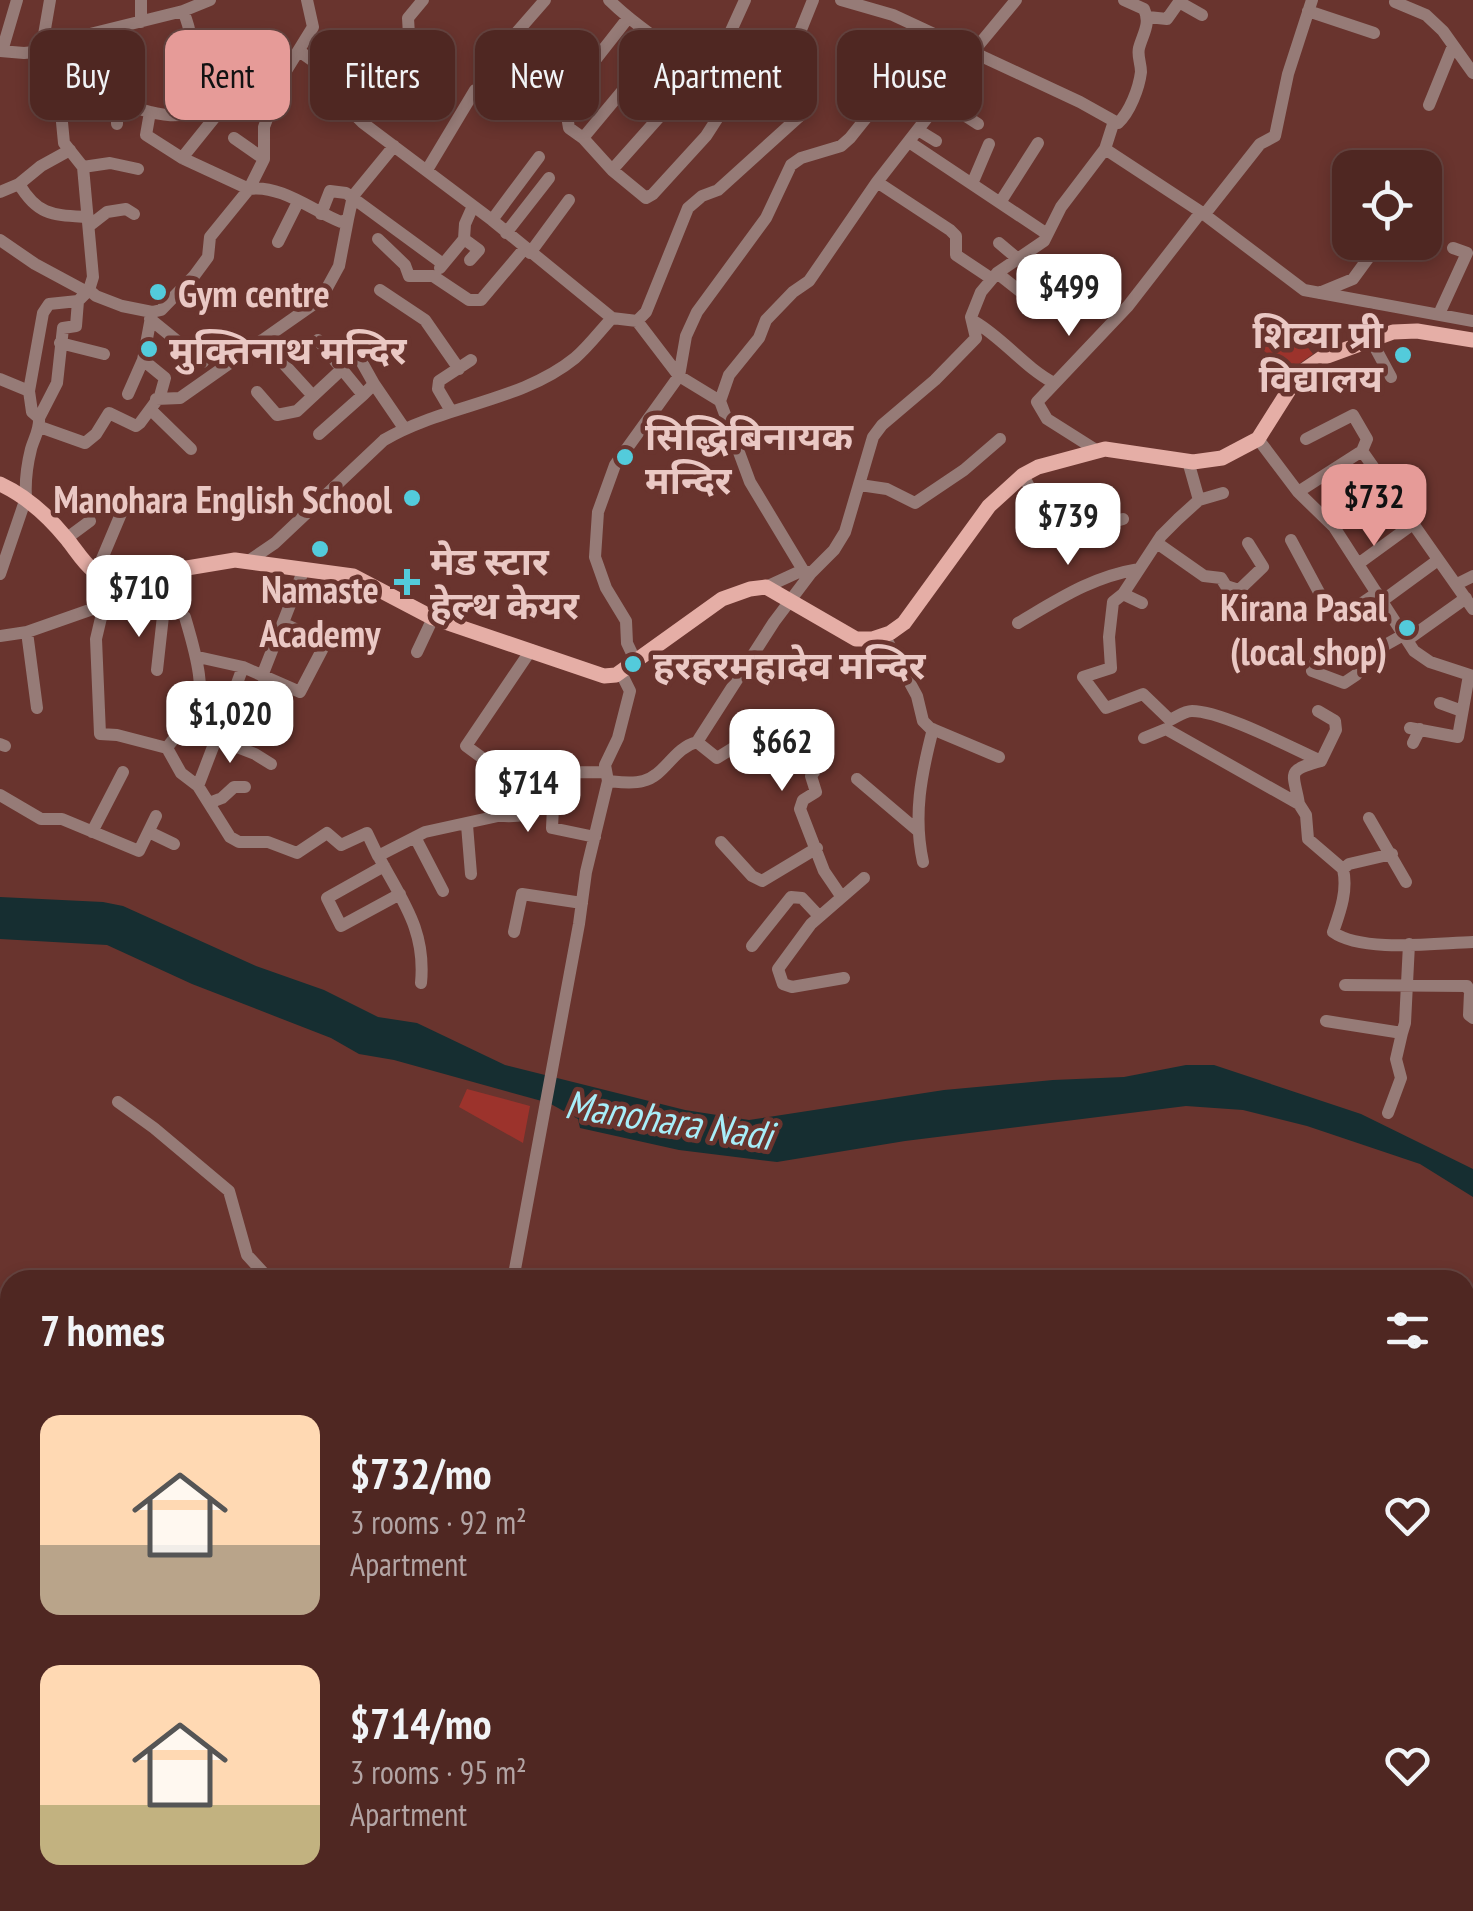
<!DOCTYPE html>
<meta charset="utf-8">
<style>
:root{--surface:#4f2722;--page:#552f2a;--text:#f1f3f6;--muted:#b3a5a5;--line:#664440;--accent:#e69b98}
body{margin:0;font-family:"PT Sans Narrow","Noto Sans Devanagari",sans-serif;background:var(--page);color:var(--text);height:100vh;display:flex;flex-direction:column;font-size:38px;white-space:nowrap}
*{box-sizing:border-box;margin:0}
p{font-size:32px;color:var(--muted)}
.icon{flex:none;width:55px;height:55px;fill:none;stroke:currentColor;stroke-width:2;stroke-linecap:round;stroke-linejoin:round}
.map{position:relative;flex:1;overflow:hidden}
.drawer{position:absolute;left:0px;top:1270px;width:1475px;height:642px;display:flex;flex-direction:column;background:var(--surface);border-radius:30px 30px 0 0;box-shadow:0 5px 15px #0003,0 0 0 2px var(--line)}
.drawer>*{flex:none}
.guide{position:absolute;left:30px;top:30px;width:1415px;height:90px;display:flex;gap:20px}
.fabs{position:absolute;left:1332px;top:150px;display:grid;gap:20px}
.fabs a{display:grid;place-items:center;width:110px;height:110px;border-radius:20px;background:var(--surface);box-shadow:0 5px 15px #0003,0 0 0 2px var(--line);font-size:50px}
.price{position:absolute;translate:-50% -85px;padding:0 22px;border-radius:20px;background:#fff;color:#222;font-size:32px;line-height:65px;filter:drop-shadow(0 2px 5px #0008)}
.price::after{content:'';position:absolute;left:50%;top:60px;width:30px;height:22px;margin-left:-15px;background:inherit;clip-path:polygon(0 0,100% 0,50% 100%)}
.price.on{background:var(--accent);color:#111}
ul{padding:0;list-style:none}
li{display:flex;align-items:center;gap:30px;height:250px;padding:0 40px}
li span{display:grid;place-items:center;flex:none;width:280px;height:200px;border-radius:20px;color:#555}
li>.icon{margin-inline-start:auto}
span .icon{width:120px;height:120px;fill:#fffc;stroke-width:1}
li b{font-size:42px}
h2{display:flex;justify-content:space-between;align-items:center;height:120px;padding:0 40px;font-size:42px}
.tag{padding:0 35px;border-radius:20px;background:var(--surface);box-shadow:0 5px 15px #0003,0 0 0 2px var(--line);font-size:35px;line-height:90px}
.tag.on{background:var(--accent);color:#111}
.map>svg:first-child{display:block}
.green{fill:#9c332c}
.water{fill:#162e31}
.lines{fill:none;stroke-linecap:round;stroke-linejoin:round}
.minor{stroke:#967b77;stroke-width:12}
.major{stroke:#e5aea6;stroke-width:15}
.poi-dot{fill:#53cbdb;stroke:#69342e;stroke-width:4}
.labels{text-anchor:middle;dominant-baseline:central;stroke-width:9;stroke-linejoin:round;paint-order:stroke}
.poi-label{font-size:38px;font-weight:bold;fill:#eac8c4;stroke:#69342e;text-anchor:start}
.water-label{font-size:40px;font-style:italic;fill:#a7eef9;stroke:#69342e}
</style>
<div class="map">
<svg width="1473" height="1911" viewBox="0 0 1473 1911">
<rect width="100%" height="100%" fill="#69342e"/>
<path class="green" d="M1279 330 1301 339 1313 354 1289 371 1263 350Z
M467 1089 530 1106 523 1143 459 1107Z"/>
<path class="water" d="M0 897 103 902 123 906 256 966 324 990 378 1017 417 1023 505 1065 685 1110 749 1120 944 1090 1053 1080 1124 1077 1186 1065H1214L1361 1114 1473 1169V1197L1420 1164 1307 1126 1243 1110 1186 1106 905 1141 777 1162 679 1150 580 1128 578 1119 549 1103 394 1060 359 1054 331 1038 192 984 107 945 0 939Z"/>
<g class="lines">
<path class="minor" d="M423 0 408 18 409 35 363 123 492 220 612 318 637 321 679 376 720 401
M609 0C646 36 693 61 735 91L706 136 653 194 646 198 612 170 703 68
M841 0 893 15 1080 102 1114 121
M1395 2 1426 15 1443 31 1473 73
M183 11C192 32 193 46 186 67
M1308 11 1374 33
M1148 17 1167 19 1179 2 1202 15
M141 22V0
M192 49 208 52
M0 51 24 53 55 50 86 35 183 11 210 0
M2 51 17 0
M299 51 346 84 357 117 363 123
M41 52 50 0
M970 52 951 87 971 99
M972 53 1016 0
M496 56 545 0
M707 71 725 44 745 0
M284 74 313 27 307 0
M59 89 71 87C85 103 95 113 117 113V124
M185 98 192 89 205 96
M205 98C219 106 231 101 245 110
M941 100 978 124
M1429 105 1453 46
M150 112 146 135 182 158 249 189C280 184 313 211 341 222L348 219 353 196 394 146
M918 130 936 141
M234 138 264 159
M583 138 569 128 568 122 574 87 628 18
M909 142 1047 234
M1105 149 1201 212 1304 290 1473 321
M182 158 215 117 201 108
M1376 162 1388 168
M83 167 110 163 138 169
M1421 168V167
M427 170 475 90
M612 170 583 138 663 42
M877 182 950 230 956 236V255L992 279
M19 184 41 166 70 150
M972 184 989 144
M0 192 19 184C38 216 53 215 88 217
M1001 201 1038 143
M321 214 330 191 346 193 443 264
M1204 215 1260 144 1275 136 1288 74 1312 0
M492 220 539 157
M89 226 107 212 126 209 134 214
M506 233 549 178
M378 239 405 265 409 276H433L469 300H481L525 248
M464 239 479 250 470 260
M0 240 35 264 87 292
M278 242 298 202
M999 243 1018 259
M530 253 569 200
M440 268 464 239 465 224 473 206
M997 273 1026 296
M89 290 96 296 122 306 152 312 161 310 194 276 208 257 210 237 249 189 264 159V127L284 74 249 55 222 51C218 74 209 89 201 108 181 120 160 115 139 109
M380 290 425 320 459 369
M1319 293 1353 279 1380 242
M1439 314 1467 253 1453 248
M150 319 203 362
M637 321 646 312 688 208 702 196 718 190 802 114 790 79 792 52 813 0
M975 322C1004 339 1024 367 1054 383
M369 335 360 359 374 384
M262 340 313 396
M318 340 363 395 319 434
M1371 340 1391 377
M60 343 104 354
M0 379 29 391
M257 392 277 415 297 411 341 370
M128 394 143 360
M363 395 374 384 404 428
M156 399 180 398 321 299 339 266 348 219
M151 410 191 449
M451 411 438 389 439 381 471 360
M39 418 57 383 63 328 76 326 78 301
M40 427 85 443 96 434 109 413 136 426 140 423 160 396 165 378 143 360 152 312
M1258 439 1298 492 1334 527 1414 651 1430 662 1473 676
M1096 450 1047 419 1037 402 1128 306 1201 212
M1362 451 1473 609
M1188 461 1199 500
M1023 475 1056 538 1123 519
M860 485 887 489 915 503 964 470 1000 439
M1298 492 1362 451 1367 439 1353 415 1306 439
M1334 527 1386 487
M67 538 90 521
M1291 540 1321 596 1340 618 1377 593
M1157 543 1204 576 1221 578 1226 586 1239 590 1263 567 1248 543
M250 560 275 543 384 440C443 405 521 402 575 358 588 347 600 331 612 318
M1358 564 1413 524
M803 570 750 482 720 401 729 375 759 338 766 320 793 292 809 281 877 182 951 87
M96 573 123 509
M0 574 26 498C25 483 27 465 31 449 34 438 40 430 39 418L32 412 29 391 43 313 49 304 78 301 89 290 93 277 83 167 64 143 55 50
M1457 584 1473 576
M766 587 803 570 811 573 834 550 845 532 873 437 882 425 935 380 976 338 971 317 981 292 997 273 1044 241 1061 207 1105 149 1114 121 1118 123C1130 112 1139 88 1141 72 1141 63 1137 56 1139 48 1143 33 1151 24 1144 9L1124 0
M1123 594 1113 602 1109 637 1111 668 1083 677 1106 708 1143 694 1170 720C1177 717 1184 711 1192 711 1222 711 1292 748 1321 761 1284 771 1294 773 1299 804L1166 729 1144 738
M1382 601 1438 560
M1142 603 1123 594 1161 536 1178 519 1199 500 1223 493
M104 605 96 639 100 734 117 735 167 748 181 773 198 786 230 837 239 842H268L297 853 327 833 341 845 367 833 378 856 425 832 498 816 488 787 503 773 606 772
M1018 623C1059 599 1091 577 1139 569
M884 635 917 696 923 721 930 728 999 757
M0 636 27 632
M1407 640 1466 598
M1320 651 1312 671 1344 683 1356 675 1380 648 1405 634
M417 652 433 618
M198 657 243 667 300 692 323 648V641L284 624
M635 660 627 643 626 621 606 588 595 557 598 512 615 465 679 376 686 336 697 312 766 218 791 165 801 158 841 146 850 138 870 113 899 62 923 29
M243 667 232 697 234 702 283 729
M157 670 163 616
M262 676 304 569
M1440 703 1462 711
M37 708 27 632 104 605 114 579
M1318 711 1335 721 1336 730 1321 761
M1410 728 1458 737 1469 675
M697 742 717 758 749 738 784 768 804 753 819 759 820 764 811 776 816 792 803 800 800 809 824 871 841 896
M232 743 251 712
M1413 743 1420 729
M0 744 5 746
M167 748C174 736 185 729 193 718 210 695 192 642 185 617
M503 773 466 746 531 650
M857 779 917 830
M608 781C619 782 632 784 643 781 665 776 673 748 697 742L774 622 811 573
M198 786 216 739 255 754 271 764
M0 795 41 819H62L139 851 156 816
M209 803 222 798 234 787H245
M1299 804 1306 815 1308 839 1343 869C1348 891 1340 912 1333 932 1362 953 1437 943 1473 942
M498 816C506 816 515 817 523 815 534 811 538 806 553 807L552 828 595 837
M1369 818 1406 882
M467 825 471 874
M92 832 123 772
M149 832 174 844
M415 837 443 891
M721 842 752 876 762 881 817 848
M380 859C403 902 426 931 421 983
M923 862C913 816 921 775 933 729
M384 866 327 898 341 926 400 894
M1343 869 1349 864 1392 854
M514 932 522 894 582 903
M752 946 791 897 802 898 819 916
M844 978 792 987 783 984 778 969 811 924 864 878
M1345 985 1467 986 1470 992 1469 1015 1473 1018
M1326 1021 1402 1033 1405 1023 1409 944
M118 1102 154 1128 229 1191 247 1255 270 1280
M1388 1113 1401 1078 1396 1059 1402 1033
M513 1280 579 924 586 872 608 781 605 765 618 738 630 691 621 673
M1465 1581 1473 1577
M0 1609 10 1606
M1465 1611 1473 1613
M1465 1739V1742
M1465 1816 1473 1791
M1465 1874 1473 1862
M95 1902 97 1911
M369 1902 372 1911
M601 1902 617 1911
M694 1902 706 1911
M828 1902V1911
M1361 1902 1369 1911
M147 1911 152 1902
M490 1911 493 1902
M744 1911V1902
M996 1911 1000 1902
M1402 1911 1407 1902
M1440 1911 1446 1902"/>
<path class="major" d="M0 484C26 496 49 517 67 539 83 559 92 580 121 579L235 560 353 576 433 618 604 676 616 675 722 599 750 589 766 587 856 639H872L890 633 904 623 989 506 1023 475 1038 467 1105 449 1193 462 1222 458 1258 439 1299 374 1322 358 1393 332 1417 331 1473 340
M0 1673 10 1671
M1046 1902 1064 1911"/>
</g>
<g class="poi-dot">
<circle cx="158" cy="292" r="10"/>
<circle cx="149" cy="349" r="10"/>
<circle cx="1403" cy="355" r="10"/>
<circle cx="625" cy="457" r="10"/>
<circle cx="412" cy="498" r="10"/>
<circle cx="320" cy="549" r="10"/>
<path d="M402 567h10v10h10v10h-10v10h-10v-10h-10v-10h10z"/>
<circle cx="1407" cy="628" r="10"/>
<circle cx="633" cy="664" r="10"/>
</g>
<g class="labels">
<g class="poi-label">
<text x="178" y="292">Gym centre</text>
<text x="1383" y="333" text-anchor="end">शिव्या प्री<tspan x="1383" dy="44">विद्यालय</tspan></text>
<text x="169" y="349">मुक्तिनाथ मन्दिर</text>
<text x="645" y="435">सिद्धिबिनायक<tspan x="645" dy="44">मन्दिर</tspan></text>
<text x="392" y="498" text-anchor="end">Manohara English School</text>
<text x="430" y="560">मेड स्टार<tspan x="430" dy="44">हेल्थ केयर</tspan></text>
<text x="320" y="588" text-anchor="middle">Namaste<tspan x="320" dy="44">Academy</tspan></text>
<text x="1387" y="606" text-anchor="end">Kirana Pasal<tspan x="1387" dy="44">(local shop)</tspan></text>
<text x="653" y="664">हरहरमहादेव मन्दिर</text>
</g>
<g class="water-label">
<text transform="translate(669 1119) rotate(9)">Manohara Nadi</text>
</g>
</g>
</svg>
<div class="fabs">
<a><svg class="icon" aria-label="locate" viewBox="0 0 24 24"><circle cx="12" cy="12" r="6"/><path d="M12 2v4M12 18v4M2 12h4M18 12h4"/></svg></a>
</div>
<b class="price" style="left:1069px;top:339px">$499</b>
<b class="price on" style="left:1374px;top:549px">$732</b>
<b class="price" style="left:1068px;top:568px">$739</b>
<b class="price" style="left:139px;top:640px">$710</b>
<b class="price" style="left:230px;top:766px">$1,020</b>
<b class="price" style="left:782px;top:794px">$662</b>
<b class="price" style="left:528px;top:835px">$714</b>
<div class="guide">
<a class="tag">Buy</a>
<a class="tag on">Rent</a>
<a class="tag">Filters</a>
<a class="tag">New</a>
<a class="tag">Apartment</a>
<a class="tag">House</a>
</div>
<section class="drawer">
<h2>7 homes<svg class="icon" aria-label="filters" viewBox="0 0 24 24"><path d="M4 7h16M4 17h16"/><circle cx="9" cy="7" r="2"/><circle cx="15" cy="17" r="2"/></svg></h2>
<ul>
<li><span style="background:linear-gradient(#ffd9b3 65%,#b9a48a 0)"><svg class="icon" aria-label="home" viewBox="0 0 24 24"><path d="M3 11l9-7 9 7M6 9v11h12V9"/></svg></span><div><b>$732/mo</b><p>3 rooms · 92 m²</p><p>Apartment</p></div><svg class="icon" aria-label="heart" viewBox="0 0 24 24"><path d="M12 20l-8-8c-3-5 5-10 8-4 3-6 11-1 8 4z"/></svg></li>
<li><span style="background:linear-gradient(#ffd9b3 70%,#c2b280 0)"><svg class="icon" aria-label="home" viewBox="0 0 24 24"><path d="M3 11l9-7 9 7M6 9v11h12V9"/></svg></span><div><b>$714/mo</b><p>3 rooms · 95 m²</p><p>Apartment</p></div><svg class="icon" aria-label="heart" viewBox="0 0 24 24"><path d="M12 20l-8-8c-3-5 5-10 8-4 3-6 11-1 8 4z"/></svg></li>
</ul>
</section>
</div>
